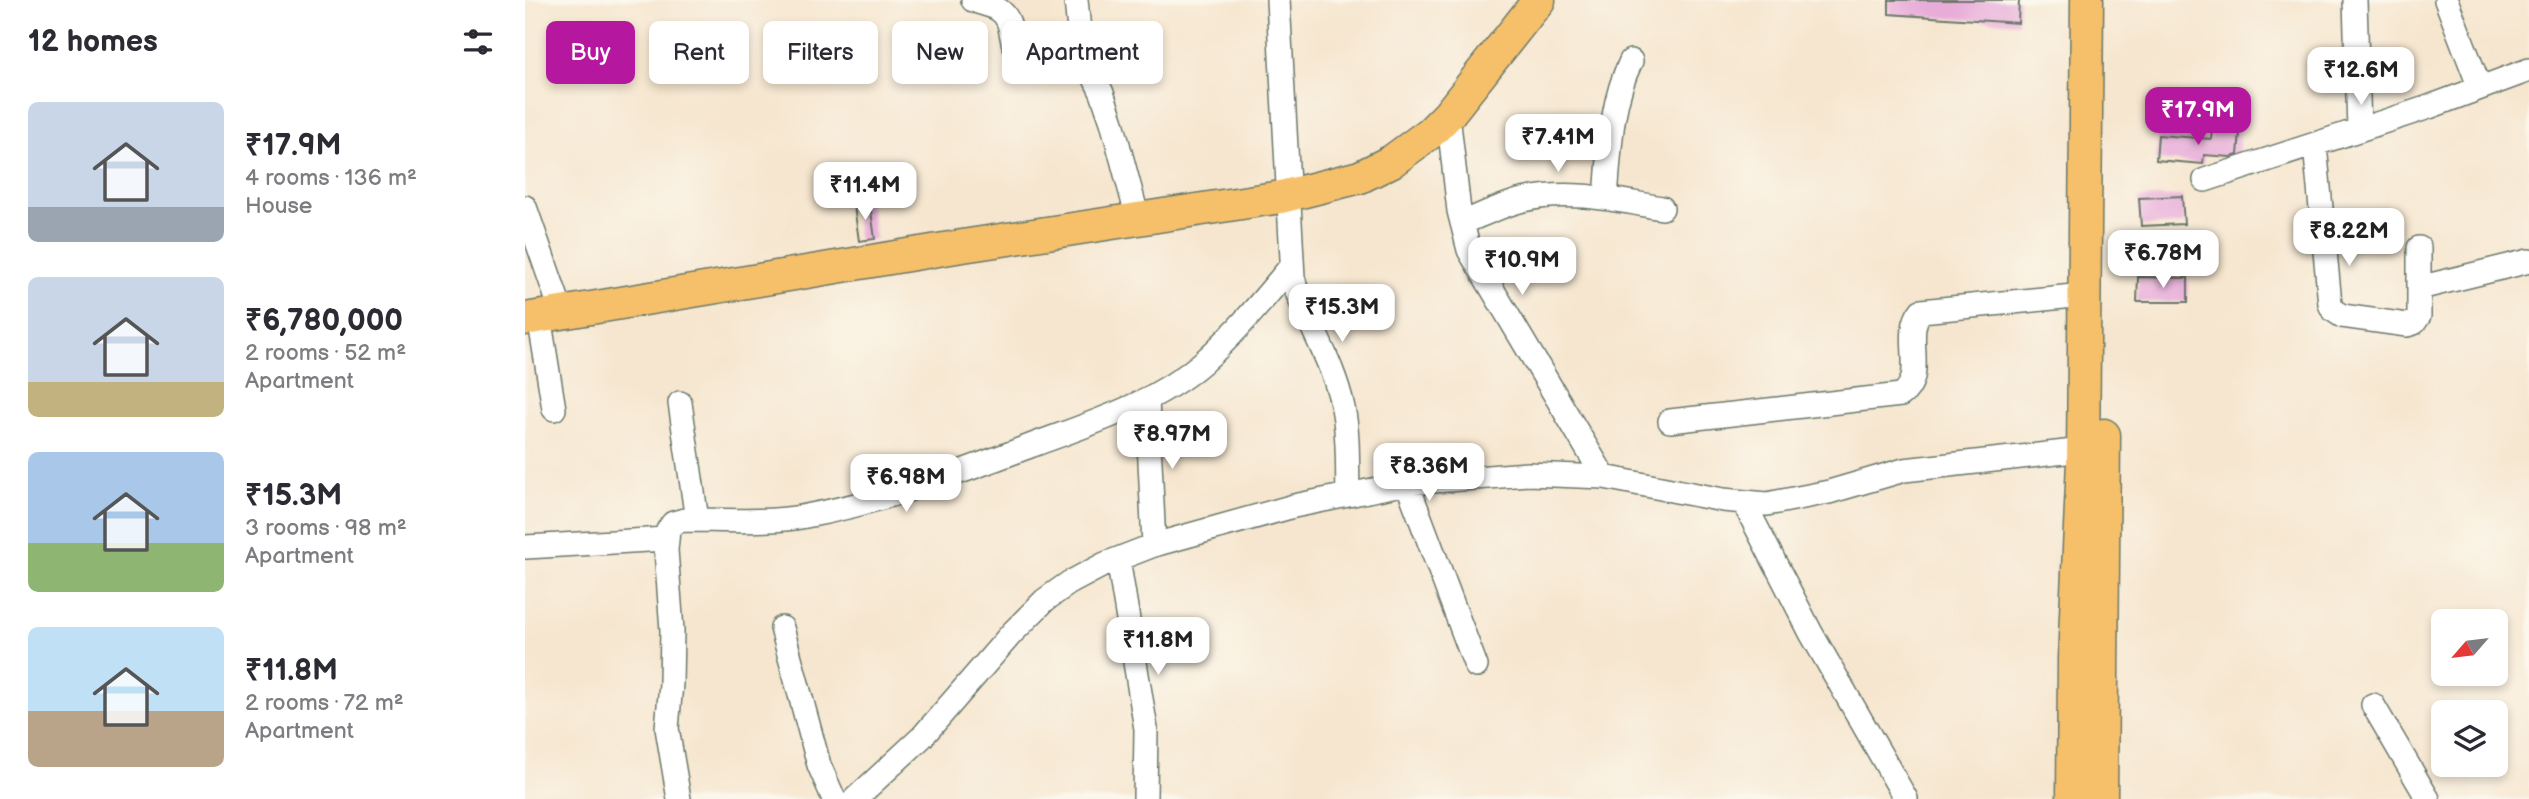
<!DOCTYPE html>
<meta charset="utf-8">
<style>
:root{--surface:#fff;--page:#f2f2f3;--text:#2b2b33;--muted:#7c7c81;--accent:#b5179e}
body{margin:0;font-family:"Balsamiq Sans",sans-serif;background:var(--page);color:var(--text);height:100vh;display:flex;flex-direction:column;font-size:26px;white-space:nowrap}
*{box-sizing:border-box;margin:0}
p{font-size:23px;color:var(--muted)}
.icon{flex:none;width:38px;height:38px;fill:none;stroke:currentColor;stroke-width:2;stroke-linecap:round;stroke-linejoin:round}
.map{position:relative;flex:1;overflow:hidden}
.panel{display:flex;flex-direction:column;background:var(--surface);width:525px}
.panel>*{flex:none}
.top-card{position:absolute;left:21px;top:21px;width:665px;height:63px;display:flex;gap:14px}
.needle{width:46px;rotate:242deg}
.tools{position:absolute;left:1906px;top:609px;display:grid;gap:14px}
.tools a{display:grid;place-items:center;width:77px;height:77px;border-radius:10px;background:var(--surface);box-shadow:0 4px 10px #0003;font-size:35px}
.price{position:absolute;translate:-50% -60px;padding:0 16px;border-radius:14px;background:#fff;color:#222;font-size:23px;line-height:46px;filter:drop-shadow(0 2px 4px #0008)}
.price::after{content:'';position:absolute;left:50%;top:42px;width:21px;height:16px;margin-left:-10px;background:inherit;clip-path:polygon(0 0,100% 0,50% 100%)}
.price.selected{background:var(--accent);color:#fff}
ul{padding:0;list-style:none}
li{display:flex;align-items:center;gap:21px;height:175px;padding:0 28px}
li span{display:grid;place-items:center;flex:none;width:196px;height:140px;border-radius:10px;color:#555}
li>.icon{margin-inline-start:auto}
span .icon{width:84px;height:84px;fill:#fffc;stroke-width:1}
li b{font-size:30px}
h2{display:flex;justify-content:space-between;align-items:center;height:84px;padding:0 28px;font-size:30px}
.pill{padding:0 24px;border-radius:10px;background:var(--surface);box-shadow:0 4px 10px #0003;font-size:24px;line-height:63px}
.pill.selected{background:var(--accent);color:#fff}
main{display:flex;flex:1;min-height:0}
.map>svg:first-child{display:block}
.building{fill:#e8acd9}
.lines{fill:none;stroke-linecap:round;stroke-linejoin:round}
.minor-casing{stroke:#6a786a;stroke-width:26}
.highway-casing{stroke:#6a786a;stroke-width:35}
.minor{stroke:#fff;stroke-width:23}
.highway{stroke:#f6c06b;stroke-width:32}
</style>
<main>
<section class="panel">
<h2>12 homes<svg class="icon" aria-label="filters" viewBox="0 0 24 24"><path d="M4 7h16M4 17h16"/><circle cx="9" cy="7" r="2"/><circle cx="15" cy="17" r="2"/></svg></h2>
<ul>
<li><span style="background:linear-gradient(#c9d6e8 75%,#9aa5b1 0)"><svg class="icon" aria-label="home" viewBox="0 0 24 24"><path d="M3 11l9-7 9 7M6 9v11h12V9"/></svg></span><div><b>₹17.9M</b><p>4 rooms · 136 m²</p><p>House</p></div></li>
<li><span style="background:linear-gradient(#c9d6e8 75%,#c2b280 0)"><svg class="icon" aria-label="home" viewBox="0 0 24 24"><path d="M3 11l9-7 9 7M6 9v11h12V9"/></svg></span><div><b>₹6,780,000</b><p>2 rooms · 52 m²</p><p>Apartment</p></div></li>
<li><span style="background:linear-gradient(#a9c7e8 65%,#8fb573 0)"><svg class="icon" aria-label="home" viewBox="0 0 24 24"><path d="M3 11l9-7 9 7M6 9v11h12V9"/></svg></span><div><b>₹15.3M</b><p>3 rooms · 98 m²</p><p>Apartment</p></div></li>
<li><span style="background:linear-gradient(#bfe0f5 60%,#b9a48a 0)"><svg class="icon" aria-label="home" viewBox="0 0 24 24"><path d="M3 11l9-7 9 7M6 9v11h12V9"/></svg></span><div><b>₹11.8M</b><p>2 rooms · 72 m²</p><p>Apartment</p></div></li>
</ul>
</section>
<div class="map">
<svg width="2004" height="799" viewBox="0 0 2004 799">
<rect width="100%" height="100%" fill="#fbf7ec"/>
<filter id="ink" filterUnits="userSpaceOnUse"><feTurbulence type="fractalNoise" baseFrequency=".0143" numOctaves="2"/><feDisplacementMap in="SourceGraphic" scale="14" xChannelSelector="R" yChannelSelector="G"/><feConvolveMatrix kernelMatrix="1 2 1 2 8 2 1 2 1" color-interpolation-filters="sRGB"/></filter>
<filter id="wash" filterUnits="userSpaceOnUse"><feTurbulence type="fractalNoise" baseFrequency=".00686" numOctaves="4" result="noise"/><feDisplacementMap in="SourceGraphic" scale="28" xChannelSelector="R" yChannelSelector="G"/><feGaussianBlur stdDeviation="1.57" result="paint"/><feColorMatrix in="noise" values="0 0 0 0 0 0 0 0 0 0 0 0 0 0 0 0 0 1.4 0 .05"/><feComposite in="paint" operator="in"/></filter>
<g filter="url(#wash)">
<rect width="100%" height="100%" fill="#f6e6cf"/>
<g id="blocks">
<path class="building" d="M1364 0H1494L1493 23 1364 14Z
M1687 130 1715 132 1713 155 1706 157 1679 155 1678 164 1631 160 1633 135 1686 139Z
M1657 196 1659 224 1616 226 1614 198Z
M345 204 350 239 334 241 329 206Z
M1613 277 1663 278V302H1612Z"/>
</g>
</g>
<g filter="url(#ink)">
<use href="#blocks" fill-opacity="0" stroke="#6a786a" stroke-width="2"/>
<g class="lines">
<g class="minor-casing">
<path id="minor" d="M448 0C456 4 467 5 474 10 493 22 480 52 502 60L556 50
M551 0 556 50 577 93 587 122 613 219
M753 0 768 277 772 292C787 330 810 368 818 408 824 436 822 466 823 495
M1830 0 1834 130
M1921 0 1955 88
M923 115 934 211 944 250 1079 477
M1790 145 1805 304 1808 310 1817 316 1882 325 1889 323 1894 316V248
M1680 180 1904 107 2004 70
M1081 198C1085 151 1085 104 1106 61
M0 207 37 313
M937 223C957 215 977 205 998 200 1044 189 1091 200 1137 208
M1894 288 2004 261
M14 316 29 409
M622 399 629 545
M155 403 172 520
M1145 421 1376 395C1403 377 1377 334 1396 311L1559 295
M882 483 951 666
M1219 503 1286 633 1381 799
M1 547 141 539
M593 559 621 729 620 799
M257 628 294 765 309 799
M1848 705 1903 799
M154 799 142 728 146 684 147 630 141 550 143 530 148 523 159 520C195 520 242 523 276 517 356 503 430 474 505 446 564 424 628 405 677 363 710 334 739 299 767 265
M330 799 397 737 487 633 520 600 544 583 580 564 629 545 769 506 882 483 1003 474 1079 477 1198 500 1242 504 1304 492 1379 470 1558 450"/>
</g>
<g class="highway-casing">
<path id="highway" d="M0 319 431 247 756 197 835 177 867 161 905 133 923 115 1014 0
M1548 799 1549 659 1558 461 1562 0
M1576 799 1579 435"/>
</g>
<use href="#minor" class="minor"/>
<use href="#highway" class="highway"/>
</g>
</g>
</svg>
<div class="tools">
<a><svg class="needle" viewBox="-14 -14 28 28"><path d="M0-13l5 13h-10z" fill="#e53935"/><path d="M0 13l5-13h-10z" fill="#7c7c81"/></svg></a>
<a><svg class="icon" aria-label="layers" viewBox="0 0 24 24"><path d="M12 4l9 5-9 5-9-5zM3 14l9 5 9-5"/></svg></a>
</div>
<b class="price" style="left:1836px;top:107px">₹12.6M</b>
<b class="price selected" style="left:1673px;top:147px">₹17.9M</b>
<b class="price" style="left:1033px;top:174px">₹7.41M</b>
<b class="price" style="left:340px;top:222px">₹11.4M</b>
<b class="price" style="left:1824px;top:268px">₹8.22M</b>
<b class="price" style="left:1638px;top:290px">₹6.78M</b>
<b class="price" style="left:997px;top:297px">₹10.9M</b>
<b class="price" style="left:817px;top:344px">₹15.3M</b>
<b class="price" style="left:647px;top:471px">₹8.97M</b>
<b class="price" style="left:904px;top:503px">₹8.36M</b>
<b class="price" style="left:381px;top:514px">₹6.98M</b>
<b class="price" style="left:633px;top:677px">₹11.8M</b>
<div class="top-card">
<a class="pill selected">Buy</a>
<a class="pill">Rent</a>
<a class="pill">Filters</a>
<a class="pill">New</a>
<a class="pill">Apartment</a>
</div>
</div>
</main>
